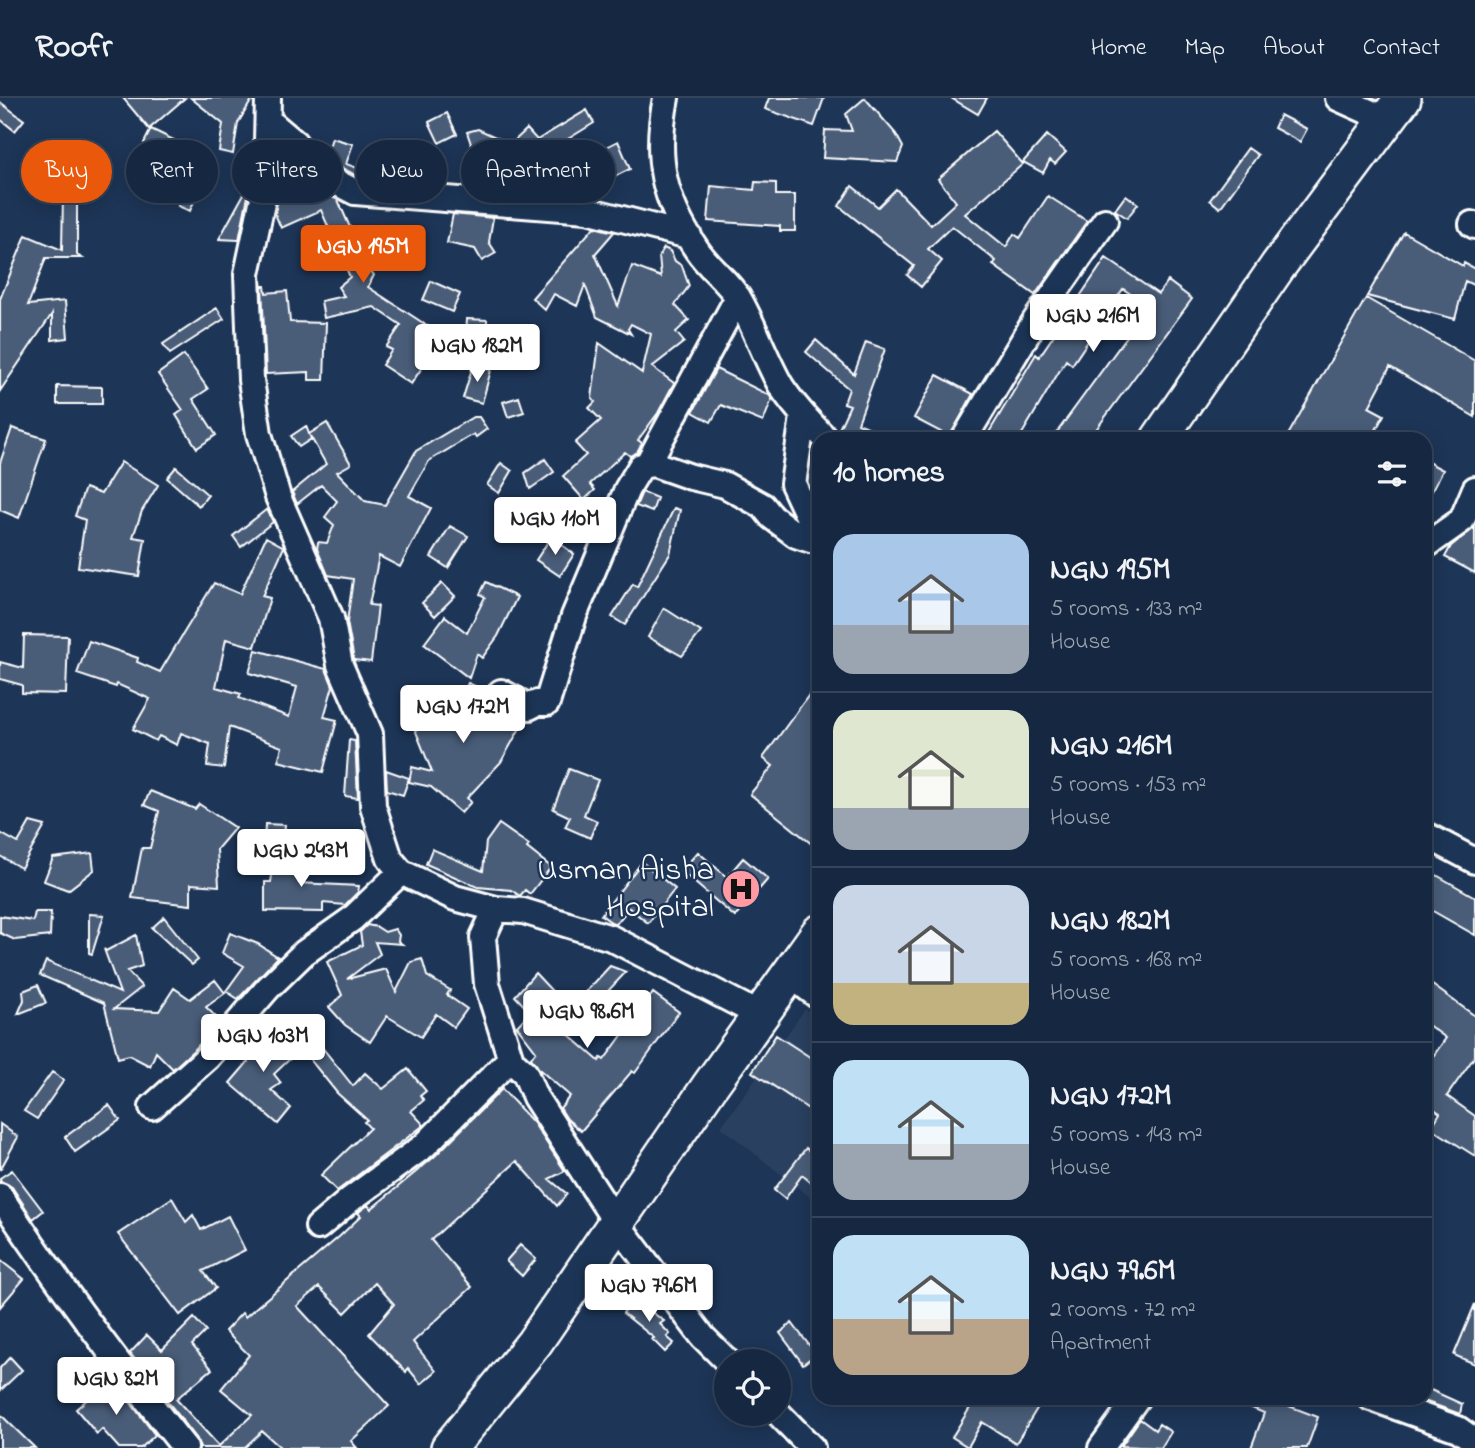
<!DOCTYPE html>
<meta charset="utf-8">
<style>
:root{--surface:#162841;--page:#23344c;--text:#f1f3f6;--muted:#9ea6b1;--line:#35445a;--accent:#ea580c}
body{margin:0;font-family:"Indie Flower",sans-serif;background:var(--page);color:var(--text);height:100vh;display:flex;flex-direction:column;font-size:26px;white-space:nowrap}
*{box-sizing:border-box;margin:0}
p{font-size:23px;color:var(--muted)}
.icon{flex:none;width:38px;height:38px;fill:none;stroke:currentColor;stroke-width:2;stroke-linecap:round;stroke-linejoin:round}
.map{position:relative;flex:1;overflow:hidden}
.panel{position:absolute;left:812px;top:334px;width:620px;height:973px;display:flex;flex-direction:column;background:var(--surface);border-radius:21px;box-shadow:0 4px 18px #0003,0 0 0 2px var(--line)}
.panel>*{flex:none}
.hud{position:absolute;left:21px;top:42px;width:665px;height:63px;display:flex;gap:14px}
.tools{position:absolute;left:714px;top:1251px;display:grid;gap:14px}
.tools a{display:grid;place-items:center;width:77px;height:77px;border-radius:50%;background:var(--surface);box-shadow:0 4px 18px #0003,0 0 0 2px var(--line);font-size:35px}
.price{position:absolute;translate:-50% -60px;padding:0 16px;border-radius:7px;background:#fff;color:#222;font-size:23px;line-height:46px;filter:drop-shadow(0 2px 4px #0008)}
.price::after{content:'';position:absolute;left:50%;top:42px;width:21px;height:16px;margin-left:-10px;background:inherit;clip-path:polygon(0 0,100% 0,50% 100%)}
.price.current{background:var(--accent);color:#fff}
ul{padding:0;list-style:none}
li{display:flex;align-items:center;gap:21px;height:175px;padding:0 21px}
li+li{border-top:2px solid var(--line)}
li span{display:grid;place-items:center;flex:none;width:196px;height:140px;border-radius:21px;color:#555}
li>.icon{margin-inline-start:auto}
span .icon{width:84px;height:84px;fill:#fffc;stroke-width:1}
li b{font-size:30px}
h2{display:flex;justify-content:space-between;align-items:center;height:84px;padding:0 21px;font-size:30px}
.pill{padding:0 24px;border-radius:32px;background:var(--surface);box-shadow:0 4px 18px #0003,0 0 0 2px var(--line);font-size:24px;line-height:63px}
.pill.current{background:var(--accent);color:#fff}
header{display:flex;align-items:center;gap:42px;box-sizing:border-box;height:98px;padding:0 35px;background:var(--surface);border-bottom:2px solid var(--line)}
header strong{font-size:33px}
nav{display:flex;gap:38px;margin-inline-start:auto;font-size:24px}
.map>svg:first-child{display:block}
.built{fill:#2a4161}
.building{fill:#4a5d79;stroke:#fff;stroke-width:2}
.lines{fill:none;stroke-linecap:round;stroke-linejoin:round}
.minor-casing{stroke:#fff;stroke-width:30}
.highway-casing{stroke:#fff;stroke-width:40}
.minor{stroke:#1d3557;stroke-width:24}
.highway{stroke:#1d3557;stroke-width:35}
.labels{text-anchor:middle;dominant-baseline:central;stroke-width:5;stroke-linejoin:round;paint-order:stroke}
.poi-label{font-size:32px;fill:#fff;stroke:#1d3557;text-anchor:end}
</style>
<header>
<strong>Roofr</strong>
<nav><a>Home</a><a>Map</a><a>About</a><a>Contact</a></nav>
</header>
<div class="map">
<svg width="1475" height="1350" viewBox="0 0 1475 1350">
<rect width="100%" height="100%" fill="#1d3557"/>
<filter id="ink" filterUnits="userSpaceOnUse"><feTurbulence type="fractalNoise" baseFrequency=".0143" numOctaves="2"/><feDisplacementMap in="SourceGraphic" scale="14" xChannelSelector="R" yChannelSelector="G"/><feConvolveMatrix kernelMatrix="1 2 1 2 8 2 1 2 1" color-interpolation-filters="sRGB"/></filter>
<g filter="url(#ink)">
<path class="built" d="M805 911 819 921V1106L721 1029Z"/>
<path class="building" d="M123 0H185L149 31Z
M191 0H253L238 25 233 56 219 53 223 26Z
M769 0H824L814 28 765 11Z
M865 0 896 36 903 49 897 64 823 60 825 32 852 33 846 16Z
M951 0H987L978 16Z
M0 4 24 22 15 33 0 21Z
M587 12 594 25 514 74 486 61 495 42 472 49 467 34 478 31 511 46 527 31 537 42Z
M447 15 457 36 439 45 429 24Z
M1280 17 1307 31 1300 44 1274 30Z
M151 31 184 47 178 60 144 45Z
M994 33 1023 66 965 116 1006 149 1014 136 1020 140 1048 98 1087 123 1035 197 993 167 996 163 952 128 928 151 942 163 921 189 907 177 914 168 839 108 852 88 878 109 896 91 931 127 956 104 938 81Z
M1047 37 1066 54 1055 66 1050 62 1043 75 1023 64Z
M332 40 353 46 346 66 377 77 376 81 359 79 325 61Z
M618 43 630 71 584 94 578 63Z
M1248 50 1258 57 1220 110 1210 102Z
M192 74 204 79 190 113 178 108Z
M251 83 239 142 219 141Z
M755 84 776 85V97H795V133H780V128L708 123 711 88 754 92Z
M313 89 338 102 367 168 374 177 368 189 443 238 411 286 382 267 392 252 386 249 401 227 374 209 324 220 321 203 344 198 338 189 350 179 321 112 281 130 275 116 277 105Z
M63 97H77V157L82 160H46L28 207 65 203 68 240 52 242V216L0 293V201L26 137 62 152Z
M1126 97 1138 106 1127 120 1115 112Z
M453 116 493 120 489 144 496 155 482 163 475 151 447 145Z
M594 129 614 134 595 156 618 208 632 168 661 179 659 158 664 150 670 153 675 163 682 168 689 188 675 207 689 222 676 234 684 244 652 269 674 285 658 315 638 342 642 345 637 354 630 358 625 354 590 386 595 392 584 402 563 378 586 357 575 345 601 322 589 310 595 304 592 300 599 245 642 275 651 236 631 226 628 231 631 236 597 219 585 187 577 208 554 196 545 212 532 200Z
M1404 134 1463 168 1464 165 1475 171V188L1465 183 1455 221 1367 198Z
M1106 160 1158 196 1168 183 1192 201 1089 341H1052L1149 208 1123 191 1072 267 1066 262 1019 341H985L1036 256 1039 259Z
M431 183 460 196 452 214 423 202Z
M262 188H265L266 195 287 193 290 224 326 225 324 282H309V274L266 276Z
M1366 200 1475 263V319L1390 269 1369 309 1384 317 1371 341H1297L1288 337Z
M217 210 224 221 170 256 163 246Z
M467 221 487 222V239L466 238Z
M816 242 854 276 866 244 885 251 858 325 896 341H840L838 333 850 307 844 305 849 291 806 254Z
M184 257 208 291 193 301 216 337 197 350 176 317 183 312 158 276Z
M473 267 491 272 482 305 463 300Z
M716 271 769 297 772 301 763 324 721 307 711 324 693 314Z
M937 277 973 296 950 339 914 320Z
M57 288 102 289V306H57Z
M519 299 524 314 508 319 503 304Z
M473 319H479L487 331 476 339 474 336 429 363 409 398 431 410 400 469 379 458 369 507 378 508 371 564 354 562 347 524 353 481 328 477 317 451 318 444 327 445 334 427 325 419 337 403 321 387 297 406 292 394 326 366 309 336 327 325 351 366 337 374 365 403 385 407 416 353Z
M306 328 311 341 299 349 291 338Z
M12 330 46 341 19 420 0 412V365Z
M545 361 554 374 530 391 525 375Z
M1424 362 1443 372 1424 408Z
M121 364 158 387 142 413 133 439 145 441 139 478 78 469 85 422 75 418 85 390 101 396Z
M501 365 512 373 499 395 487 387Z
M176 369 208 397 199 408 167 380Z
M642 394 657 400 652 414 636 408Z
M674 410 680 412 670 456 625 527 612 519 633 486 637 489Z
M267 411 273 424 241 449 233 438Z
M450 428 468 438 448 470 431 459Z
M1475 429V475L1445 459 1451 448Z
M266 439 284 449 262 498 270 500 255 549 226 541 216 589 241 596 239 600 289 619 297 589 249 575 256 552 326 571 333 588 324 619 337 622 323 674 278 663 282 649 229 629 224 670 207 668 210 646 181 635 177 647 159 638 156 643 133 631 150 601 117 586 116 589 77 576 89 543 138 560 137 564 160 574 214 485 240 496Z
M551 439 574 456 560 478 536 462Z
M486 484 517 499 498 538 482 560 477 556 469 580 424 546 445 518 467 535 485 499 480 496Z
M442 485 455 498 435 518 422 505Z
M664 510 701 534 682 558 648 539Z
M24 537 68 538 66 596 22 595V587L0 581V564L23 570Z
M819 583V740L813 747 750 696 773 668 763 660Z
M468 585 486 593 488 601 494 607 524 623 501 664 467 700 471 704 461 715 431 689 409 684 412 669 432 674 411 621 459 604Z
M349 642 355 643 358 700 345 698Z
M569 671 598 682 584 717 597 723 590 740 565 729 570 719 553 711Z
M386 672 409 680 403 697 387 692Z
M150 693 195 711 199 706 235 730 217 751 219 788 191 786V807L132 800 142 750H150L159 713 144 707Z
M30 724 45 728 21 770 0 758V735L18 745Z
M265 726 285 727 283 750 264 749Z
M499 726 529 747 527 750 551 769 530 796 525 792 520 798 511 792 478 789 426 766 432 751 483 773 486 744Z
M276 753 304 757 299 785 359 788 358 794 345 807 323 805V814L265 813V784H271Z
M698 754 727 779 743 760 768 781 735 819 681 773Z
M92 755 94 772 68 792 44 783 53 760Z
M642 764 675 791 648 825 629 810 616 826 611 824 601 817Z
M1424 770 1475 799V837L1424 808Z
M35 814H51L50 838 15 842 0 835V818L33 823Z
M89 816 104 817 92 856 89 855Z
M164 819 198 862 192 867 152 830Z
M367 827 377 829 385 834 395 831 399 837 398 843 402 846 375 844 380 856 347 881 386 871 396 894 411 864 422 861 427 878 450 892 447 897 467 911 454 929 436 916 421 939 387 918 370 944 345 927 329 909 342 897 327 864 362 847 360 834Z
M230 835 258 846 278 859 238 901 226 893 244 868 222 855Z
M136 837 142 868 127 873 142 889 114 911 159 913 174 890 190 901 215 882 225 895 206 909 220 923 197 949 173 971 156 954 150 968 129 957 118 960 104 905 40 877 46 863 120 895 104 851 106 853Z
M610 868 626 874 592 910 581 899Z
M535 875 565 907 552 922 599 963 601 960 604 962 653 895 679 914 635 975 632 973 581 1033 567 1021 560 1010 570 998 540 972 531 960 536 953 517 928 530 914 515 898Z
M1424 881 1475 918V958L1447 998 1475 1018V1058L1431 1030 1440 1015 1424 1004V971L1446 940 1424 924Z
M38 887 46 905 18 916 24 902 23 893Z
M262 932H268L293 958 274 976 281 985 271 992 291 1010 278 1026 230 985 248 964 238 954Z
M776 937 819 965V1018L752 974Z
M317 943 353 988 365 975 383 991 408 971 426 993 420 998 424 1002 411 1013 424 1027 337 1093 321 1077 370 1030 364 1024 367 1022 337 995 304 954Z
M52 974 64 982 37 1021 24 1013Z
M502 991 533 1024 565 1073 549 1081 567 1096 557 1108 517 1063 431 1142 472 1189 413 1244 436 1273 421 1286 408 1270 406 1274 369 1236 394 1206 375 1185 345 1215 319 1189 297 1208 389 1308 351 1343 357 1350H281L262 1333 244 1350H200L197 1341 130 1255 147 1237 162 1252 194 1220 206 1233 192 1247 212 1271 176 1301 219 1348 252 1317 221 1291 249 1257 225 1233 242 1215 245 1219 340 1138 361 1118 358 1115 360 1113 368 1107 371 1111 434 1059Z
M109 1007 120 1022 75 1054 65 1039Z
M0 1026 18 1039 0 1072Z
M806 1050 819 1061V1091L802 1077 785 1101 774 1092Z
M12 1072 43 1113 33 1121 12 1089 0 1083V1080Z
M172 1100 186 1124 193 1117 201 1132 228 1118 245 1152 203 1173 216 1190 180 1217 118 1136Z
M520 1147 536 1161 522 1178 506 1163Z
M0 1162 24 1181 0 1209Z
M634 1201 664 1223 660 1226 670 1236 667 1239 674 1245 665 1254 652 1241 654 1240 623 1215Z
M1475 1206V1266L1454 1257Z
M792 1225 816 1256 803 1266 780 1235Z
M10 1259 22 1272 0 1293V1270Z
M112 1280 155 1337 141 1350H119L102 1331 97 1336 76 1311Z
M1424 1289 1462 1306 1460 1316 1424 1303Z
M976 1300H1028L1038 1309 1016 1345 982 1324 968 1349 952 1339Z
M1228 1300H1268L1318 1319 1307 1350H1251L1264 1315Z
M0 1316 35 1350H0Z
M1140 1321 1155 1332 1159 1326 1171 1334 1161 1350 1121 1348Z"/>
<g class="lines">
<g class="minor-casing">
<path id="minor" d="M268 0 266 86 247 176 251 282 259 336 278 399 331 520 340 567 370 636 373 708 390 761 401 774 455 800 496 811 523 813 611 840 760 917
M666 0C654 60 663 102 697 152 709 170 728 183 739 201 755 229 765 260 781 288 794 308 810 325 826 341
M1338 0 1387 22
M269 23 295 45 313 72 355 94 587 112 689 138
M1472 126 1475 128
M803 319 793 386 808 418 811 442 819 444
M964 341 1035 223 1105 123
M647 367 738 199
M1424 449 1462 422 1475 391
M501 594 529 609 537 605H547L574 518 627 391 641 368 654 366 691 379 725 387 763 408 772 419 796 437 811 442
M1424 736 1475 763
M496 811 483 839 487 886 512 965
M789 876 819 899
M152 1009 208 959 268 890 304 855 352 821 401 774
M0 1098C57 1185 120 1269 185 1350
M318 1129 351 1101 424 1048 505 966H515L525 975 535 999 615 1123 703 1239 728 1264
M1371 1300 1458 1331 1475 1343
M779 1316 812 1350
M1101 1350 1137 1300"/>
</g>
<g class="highway-casing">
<path id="highway" d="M1159 341 1278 168 1403 0
M449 1350 534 1245 709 989 819 835"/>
</g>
<use href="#minor" class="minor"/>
<use href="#highway" class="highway"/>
</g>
</g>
<defs>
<g id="hospital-disc" transform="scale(2.0125)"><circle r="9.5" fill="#ff9aa2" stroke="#1d3557"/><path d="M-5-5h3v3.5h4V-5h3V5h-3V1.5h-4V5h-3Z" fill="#111"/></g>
</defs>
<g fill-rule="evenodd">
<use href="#hospital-disc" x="741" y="791"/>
</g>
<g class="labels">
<g class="poi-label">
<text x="714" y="773">Usman Aisha<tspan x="714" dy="37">Hospital</tspan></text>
</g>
</g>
</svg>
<div class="tools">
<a><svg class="icon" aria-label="locate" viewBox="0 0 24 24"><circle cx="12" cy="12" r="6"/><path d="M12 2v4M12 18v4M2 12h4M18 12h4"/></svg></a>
</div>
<b class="price current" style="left:363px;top:187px">NGN 195M</b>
<b class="price" style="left:1093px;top:256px">NGN 216M</b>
<b class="price" style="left:477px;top:286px">NGN 182M</b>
<b class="price" style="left:555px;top:459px">NGN 110M</b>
<b class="price" style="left:463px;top:647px">NGN 172M</b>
<b class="price" style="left:301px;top:791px">NGN 243M</b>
<b class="price" style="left:587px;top:952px">NGN 98.6M</b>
<b class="price" style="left:263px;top:976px">NGN 103M</b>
<b class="price" style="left:649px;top:1226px">NGN 79.6M</b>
<b class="price" style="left:116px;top:1319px">NGN 82M</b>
<div class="hud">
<a class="pill current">Buy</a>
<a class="pill">Rent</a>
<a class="pill">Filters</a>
<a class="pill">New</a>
<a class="pill">Apartment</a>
</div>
<section class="panel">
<h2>10 homes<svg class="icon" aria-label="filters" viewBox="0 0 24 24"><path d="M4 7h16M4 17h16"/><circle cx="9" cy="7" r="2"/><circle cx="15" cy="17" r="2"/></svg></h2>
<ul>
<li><span style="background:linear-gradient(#a9c7e8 65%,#9aa5b1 0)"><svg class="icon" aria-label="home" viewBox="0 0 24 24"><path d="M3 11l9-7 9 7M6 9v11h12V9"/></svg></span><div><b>NGN 195M</b><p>5 rooms · 133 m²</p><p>House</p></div></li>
<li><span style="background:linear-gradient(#dfe7d0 70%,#9aa5b1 0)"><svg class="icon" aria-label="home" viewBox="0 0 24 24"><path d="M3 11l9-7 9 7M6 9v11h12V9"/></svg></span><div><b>NGN 216M</b><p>5 rooms · 153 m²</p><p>House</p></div></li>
<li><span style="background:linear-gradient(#c9d6e8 70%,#c2b280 0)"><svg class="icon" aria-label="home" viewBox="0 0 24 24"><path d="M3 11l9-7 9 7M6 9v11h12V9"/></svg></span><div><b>NGN 182M</b><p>5 rooms · 168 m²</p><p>House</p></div></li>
<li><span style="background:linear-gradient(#bfe0f5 60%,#9aa5b1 0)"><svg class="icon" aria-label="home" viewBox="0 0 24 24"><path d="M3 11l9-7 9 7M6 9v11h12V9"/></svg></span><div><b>NGN 172M</b><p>5 rooms · 143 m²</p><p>House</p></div></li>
<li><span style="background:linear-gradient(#bfe0f5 60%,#b9a48a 0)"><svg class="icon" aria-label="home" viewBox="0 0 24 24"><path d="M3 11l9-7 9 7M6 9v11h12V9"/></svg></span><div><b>NGN 79.6M</b><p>2 rooms · 72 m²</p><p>Apartment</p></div></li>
</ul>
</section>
</div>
